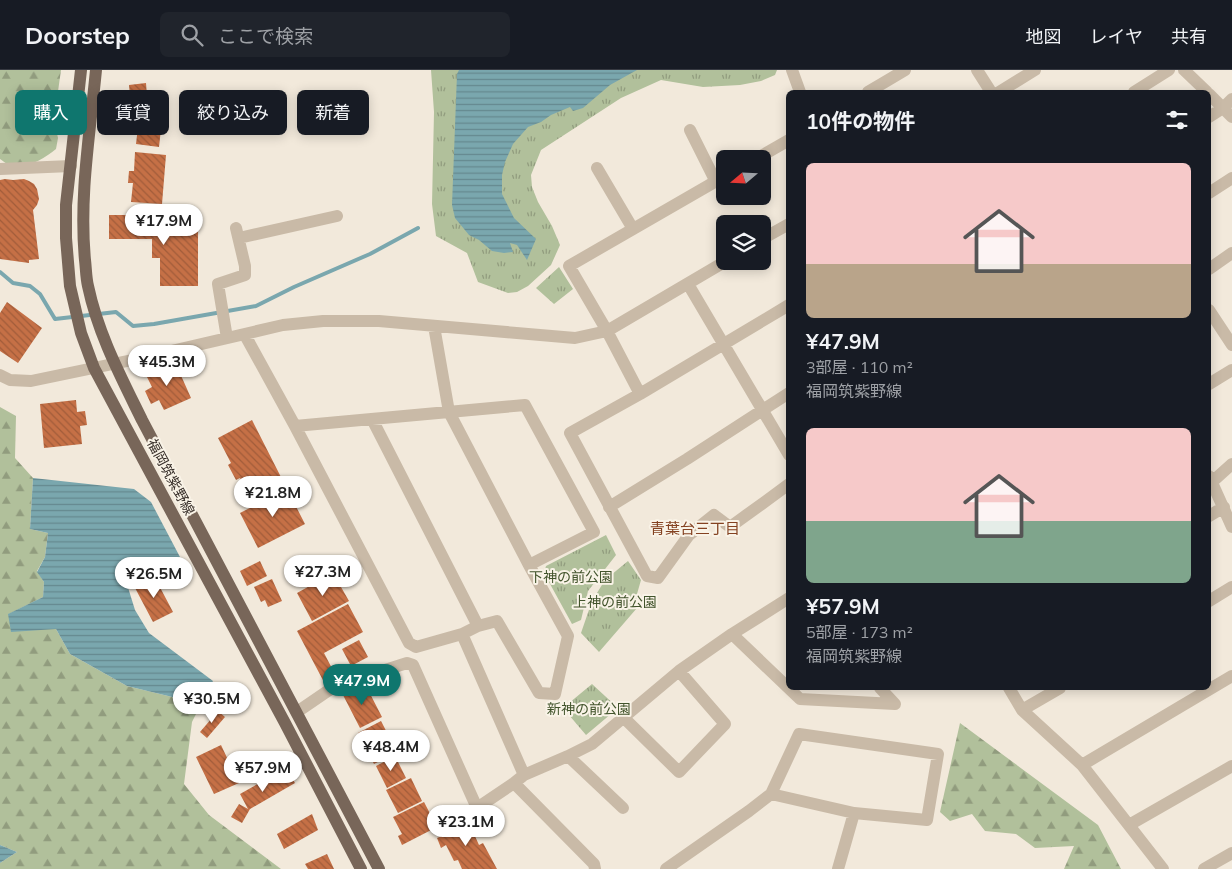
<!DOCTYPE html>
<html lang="ja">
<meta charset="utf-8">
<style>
:root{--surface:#171b24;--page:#20242c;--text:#f1f3f6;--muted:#9ea1a6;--line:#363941;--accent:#0f766e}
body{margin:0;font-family:Mulish,"Noto Sans JP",sans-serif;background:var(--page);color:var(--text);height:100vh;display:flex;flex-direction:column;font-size:19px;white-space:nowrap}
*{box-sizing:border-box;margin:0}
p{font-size:16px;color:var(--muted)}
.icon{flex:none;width:28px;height:28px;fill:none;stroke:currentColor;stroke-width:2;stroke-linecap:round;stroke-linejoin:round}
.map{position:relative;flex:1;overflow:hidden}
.sheet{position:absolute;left:786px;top:20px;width:425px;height:600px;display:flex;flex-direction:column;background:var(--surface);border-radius:8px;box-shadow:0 2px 12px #0003}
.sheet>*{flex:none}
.top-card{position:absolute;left:15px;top:20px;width:475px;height:45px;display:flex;gap:10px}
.needle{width:32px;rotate:251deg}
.controls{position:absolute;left:716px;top:80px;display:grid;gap:10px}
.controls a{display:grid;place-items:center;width:55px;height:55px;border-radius:8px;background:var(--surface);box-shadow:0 2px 12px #0003;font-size:25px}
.price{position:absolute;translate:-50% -42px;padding:0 11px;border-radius:18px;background:#fff;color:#222;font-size:16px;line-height:32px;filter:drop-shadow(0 1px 2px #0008)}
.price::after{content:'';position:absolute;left:50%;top:30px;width:15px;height:11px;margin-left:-8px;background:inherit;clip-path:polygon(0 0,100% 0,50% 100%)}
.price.on{background:var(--accent);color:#fff}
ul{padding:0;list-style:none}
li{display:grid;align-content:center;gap:10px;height:265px;padding:0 20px}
li span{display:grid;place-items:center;height:155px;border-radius:8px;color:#555}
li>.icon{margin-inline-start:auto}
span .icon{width:90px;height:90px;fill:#fffc;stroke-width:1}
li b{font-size:21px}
h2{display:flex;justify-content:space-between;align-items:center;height:60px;padding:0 20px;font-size:21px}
.pill{padding:0 18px;border-radius:8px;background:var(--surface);box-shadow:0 2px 12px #0003;font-size:18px;line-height:45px}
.pill.on{background:var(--accent);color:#fff}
header{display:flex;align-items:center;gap:30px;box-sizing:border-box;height:70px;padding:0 25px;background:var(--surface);border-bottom:1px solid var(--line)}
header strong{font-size:24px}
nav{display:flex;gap:28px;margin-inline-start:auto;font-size:18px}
.search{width:350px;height:45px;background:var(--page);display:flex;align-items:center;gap:12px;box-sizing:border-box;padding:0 18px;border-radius:8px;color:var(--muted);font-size:19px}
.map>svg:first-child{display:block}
.forest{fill:url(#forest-firs)}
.park{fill:url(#park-tufts)}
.water{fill:url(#water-rules)}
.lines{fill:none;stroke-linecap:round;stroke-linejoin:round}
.stream{stroke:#7aa7ae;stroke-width:4}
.building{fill:url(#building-back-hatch)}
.minor{stroke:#c9baa7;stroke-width:12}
.major{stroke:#786659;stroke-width:12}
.labels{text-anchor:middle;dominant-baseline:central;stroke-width:4;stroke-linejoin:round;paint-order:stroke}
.street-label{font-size:14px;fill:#362d28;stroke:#f9f3e7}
.park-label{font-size:14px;fill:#42542c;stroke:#f9f3e7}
.neighbourhood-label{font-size:15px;fill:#844221;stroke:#f9f3e7}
</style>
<header>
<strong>Doorstep</strong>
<div class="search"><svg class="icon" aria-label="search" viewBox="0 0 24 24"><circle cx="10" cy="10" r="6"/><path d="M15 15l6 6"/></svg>ここで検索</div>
<nav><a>地図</a><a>レイヤ</a><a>共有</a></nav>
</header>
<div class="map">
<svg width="1232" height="799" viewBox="0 0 1232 799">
<defs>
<pattern id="forest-firs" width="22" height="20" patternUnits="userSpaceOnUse" patternTransform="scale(1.25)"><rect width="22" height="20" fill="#b1c09b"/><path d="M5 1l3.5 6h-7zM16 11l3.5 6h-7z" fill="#919c7e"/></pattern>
<pattern id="park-tufts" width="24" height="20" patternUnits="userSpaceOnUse" patternTransform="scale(1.25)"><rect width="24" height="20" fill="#b1c09b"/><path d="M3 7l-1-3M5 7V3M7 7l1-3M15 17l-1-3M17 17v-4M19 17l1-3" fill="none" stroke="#919c7e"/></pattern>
<pattern id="water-rules" width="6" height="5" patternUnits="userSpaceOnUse" patternTransform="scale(1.25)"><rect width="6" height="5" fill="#7aa7ae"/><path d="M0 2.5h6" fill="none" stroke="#65888e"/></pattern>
<pattern id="building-back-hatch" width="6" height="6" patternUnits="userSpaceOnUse" patternTransform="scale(1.25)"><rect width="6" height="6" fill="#c57046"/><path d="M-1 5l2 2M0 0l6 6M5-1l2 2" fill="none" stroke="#a15c3a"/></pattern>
</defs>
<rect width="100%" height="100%" fill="#f2e9db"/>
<path class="forest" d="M0 0H61L54 50 58 68 56 79C44 89 22 102 7 94 4 92 2 90 0 89Z
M0 337 16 346 15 388 33 408 30 459 48 463 45 487 37 501 44 512 43 527 9 544 56 559 70 584 127 616 201 634 192 652 184 714 209 745 281 799H0V793L17 782 0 775Z
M960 653 1098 755 1121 799H1064L1074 776 1035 778 1016 764 985 761 972 744 950 751 940 742Z"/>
<path class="park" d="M431 0H777L775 5 761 11 740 15 703 17 661 10 621 28 541 80 531 105 532 117 538 132 552 156 560 175 551 195 528 216 517 222 508 223 478 212 467 183 436 166 432 134 434 42Z
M559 197 573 219 554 234 536 218Z
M606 465 616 485 588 521 581 550 572 554 544 503 546 496Z
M628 491 641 510 637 524V538L599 582 581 563 592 531 605 510Z
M592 614 618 638 586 665 563 638Z"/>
<path class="water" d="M459 0H637L610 15 583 38 573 41 570 37 551 45 541 52 528 57 513 74 505 92 502 105V124L514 148 536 169 527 190 517 175 510 173 513 182 504 183 492 181 479 170 469 165 455 148 452 135 457 4Z
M33 408 134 419 151 432 180 487 158 488 138 496 126 511 135 540 149 563 213 611 201 634 127 616 70 584 56 559 11 562 8 544 43 527 44 512 37 502 45 487 48 463 30 459Z
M0 775 17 782 0 793Z"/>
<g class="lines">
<path class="stream" d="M0 202 13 213 30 216 40 224 55 249 116 242 133 256 154 254 256 236 294 217 370 184 418 158"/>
</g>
<path class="building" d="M146 13 147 26 154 25 155 35 131 37 129 15Z
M123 24H128V31H123Z
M139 48 162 50 159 77 136 74Z
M135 82 166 85 162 134 131 132 133 113H128L129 101H134Z
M5 109 13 110 24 109 29 111 34 114 37 119 39 129 37 135 33 140 39 189 29 190V193L0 189V110Z
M109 145H141V151H198V216H160V188H152V169H109Z
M7 232 42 258 18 293 0 281V243Z
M175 292 191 328 164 340 159 330 151 334 145 321 152 317 146 305Z
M76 330 77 342 85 341 87 355 80 356 82 374 44 378 40 334Z
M252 350 285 415 252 432 240 408 236 410 228 395 231 393 218 368Z
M287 419 305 454 258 478 240 443Z
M260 491 267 506 247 516 240 501Z
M333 503 349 531 312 551 297 523Z
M154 506 173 542 153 552 134 516Z
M272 509 282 531 268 537 265 530 261 532 254 517Z
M348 534 363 562 324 583 337 608 325 614 297 561Z
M359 570 368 587 351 596 342 579Z
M365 614 382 647 360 658 343 625Z
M218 641 225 647 207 668 200 662Z
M381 651 397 682 374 694 358 663Z
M221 675 239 713 214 724 196 687Z
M395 686 406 708 387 718 376 696Z
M286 698 295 713 250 739 242 753 231 747 239 734 248 739 240 724Z
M411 708 422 731 398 743 386 720Z
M424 732 437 757 402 775 398 766 402 764 393 747Z
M312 744 318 760 284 779 277 764Z
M459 752 462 757 469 753 479 775 483 773 497 799H462L458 790 454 791 446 775 441 778 437 768 444 765 440 757 446 754 448 757Z
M327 784 334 799H308L305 794Z"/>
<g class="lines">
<path class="minor" d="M792 0 800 22
M977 0 991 22
M1184 0 1207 22
M868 22 905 0
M999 22 1035 0
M1134 22 1169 0
M1209 24 1232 47
M1209 47 1223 38 1232 29
M690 60 716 112
M756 89 789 70
M597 98 633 159
M0 99 71 96
M1209 123 1232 108
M239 168 337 146
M762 169 789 154
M1209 199 1232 183
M688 214 789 385
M789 235 640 324 570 363 647 506 658 508 689 465 714 445 730 457 766 431 789 414
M1209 240 1232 275
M245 265 295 356 409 573 416 577 462 564 478 556 497 551 539 623 555 624 568 566 529 495 449 342 434 256
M227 268 218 214 245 205V196L236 158
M0 305 10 310 31 311 137 289 283 255 323 251H379L575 268 607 261 726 191
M1209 314 1232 300
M640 324 607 261 569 196 725 106
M372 349 478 556
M295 356 525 335 594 462 529 495
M1209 406 1232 457
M1212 412 1232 394
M609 437 687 389 789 323
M1209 446 1224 437
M1209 531 1232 517
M462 564 524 705
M732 564 800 629 895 634 880 618
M1009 618 1022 640 1082 695 1163 799
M1022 640 1060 618
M297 642 335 616 407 593 413 595 477 738 514 713 524 705 568 686 592 674 679 601 732 564 789 528
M623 647 679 702 725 654 679 601
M568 686 623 738
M1082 695 1232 606
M514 713 594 794 595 799
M1129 755 1232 696
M666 799 749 741 771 724 799 664 938 684 927 750 854 743 771 724
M838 799 854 743
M1204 799 1232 783"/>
<path class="major" d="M81 0 66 135V168L70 216 81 263 94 298 285 653 361 799
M96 0C90 63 79 126 85 190 86 198 86 208 88 216 98 264 121 307 142 350L379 799"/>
</g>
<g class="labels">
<g class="street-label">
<text transform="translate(171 407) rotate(62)">福岡筑紫野線</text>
</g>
<g class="park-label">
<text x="571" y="507">下神の前公園</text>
<text x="615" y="532">上神の前公園</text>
<text x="589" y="639">新神の前公園</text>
</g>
<g class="neighbourhood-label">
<text x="695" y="458">青葉台三丁目</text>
</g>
</g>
</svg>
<div class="controls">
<a><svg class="needle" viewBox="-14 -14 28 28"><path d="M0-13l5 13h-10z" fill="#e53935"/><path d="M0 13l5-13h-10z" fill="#9ea1a6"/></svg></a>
<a><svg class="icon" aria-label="layers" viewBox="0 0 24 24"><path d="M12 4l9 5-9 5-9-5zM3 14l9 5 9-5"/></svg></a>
</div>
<b class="price" style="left:164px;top:176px">¥17.9M</b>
<b class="price" style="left:167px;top:317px">¥45.3M</b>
<b class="price" style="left:273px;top:448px">¥21.8M</b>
<b class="price" style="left:323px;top:527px">¥27.3M</b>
<b class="price" style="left:154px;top:529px">¥26.5M</b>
<b class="price on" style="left:362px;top:636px">¥47.9M</b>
<b class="price" style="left:212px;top:654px">¥30.5M</b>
<b class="price" style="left:391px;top:702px">¥48.4M</b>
<b class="price" style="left:263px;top:723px">¥57.9M</b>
<b class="price" style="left:466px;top:777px">¥23.1M</b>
<div class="top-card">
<a class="pill on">購入</a>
<a class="pill">賃貸</a>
<a class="pill">絞り込み</a>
<a class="pill">新着</a>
</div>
<section class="sheet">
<h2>10件の物件<svg class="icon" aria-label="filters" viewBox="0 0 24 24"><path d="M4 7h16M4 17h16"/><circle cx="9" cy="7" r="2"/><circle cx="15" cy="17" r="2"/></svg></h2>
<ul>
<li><span style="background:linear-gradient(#f6c9c9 65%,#b9a48a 0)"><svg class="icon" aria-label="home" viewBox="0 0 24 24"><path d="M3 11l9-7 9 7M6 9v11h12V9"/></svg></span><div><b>¥47.9M</b><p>3部屋 · 110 m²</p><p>福岡筑紫野線</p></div></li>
<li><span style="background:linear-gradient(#f6c9c9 60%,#7fa58c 0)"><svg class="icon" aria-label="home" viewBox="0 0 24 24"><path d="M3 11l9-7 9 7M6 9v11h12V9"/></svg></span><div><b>¥57.9M</b><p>5部屋 · 173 m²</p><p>福岡筑紫野線</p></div></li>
</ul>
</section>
</div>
